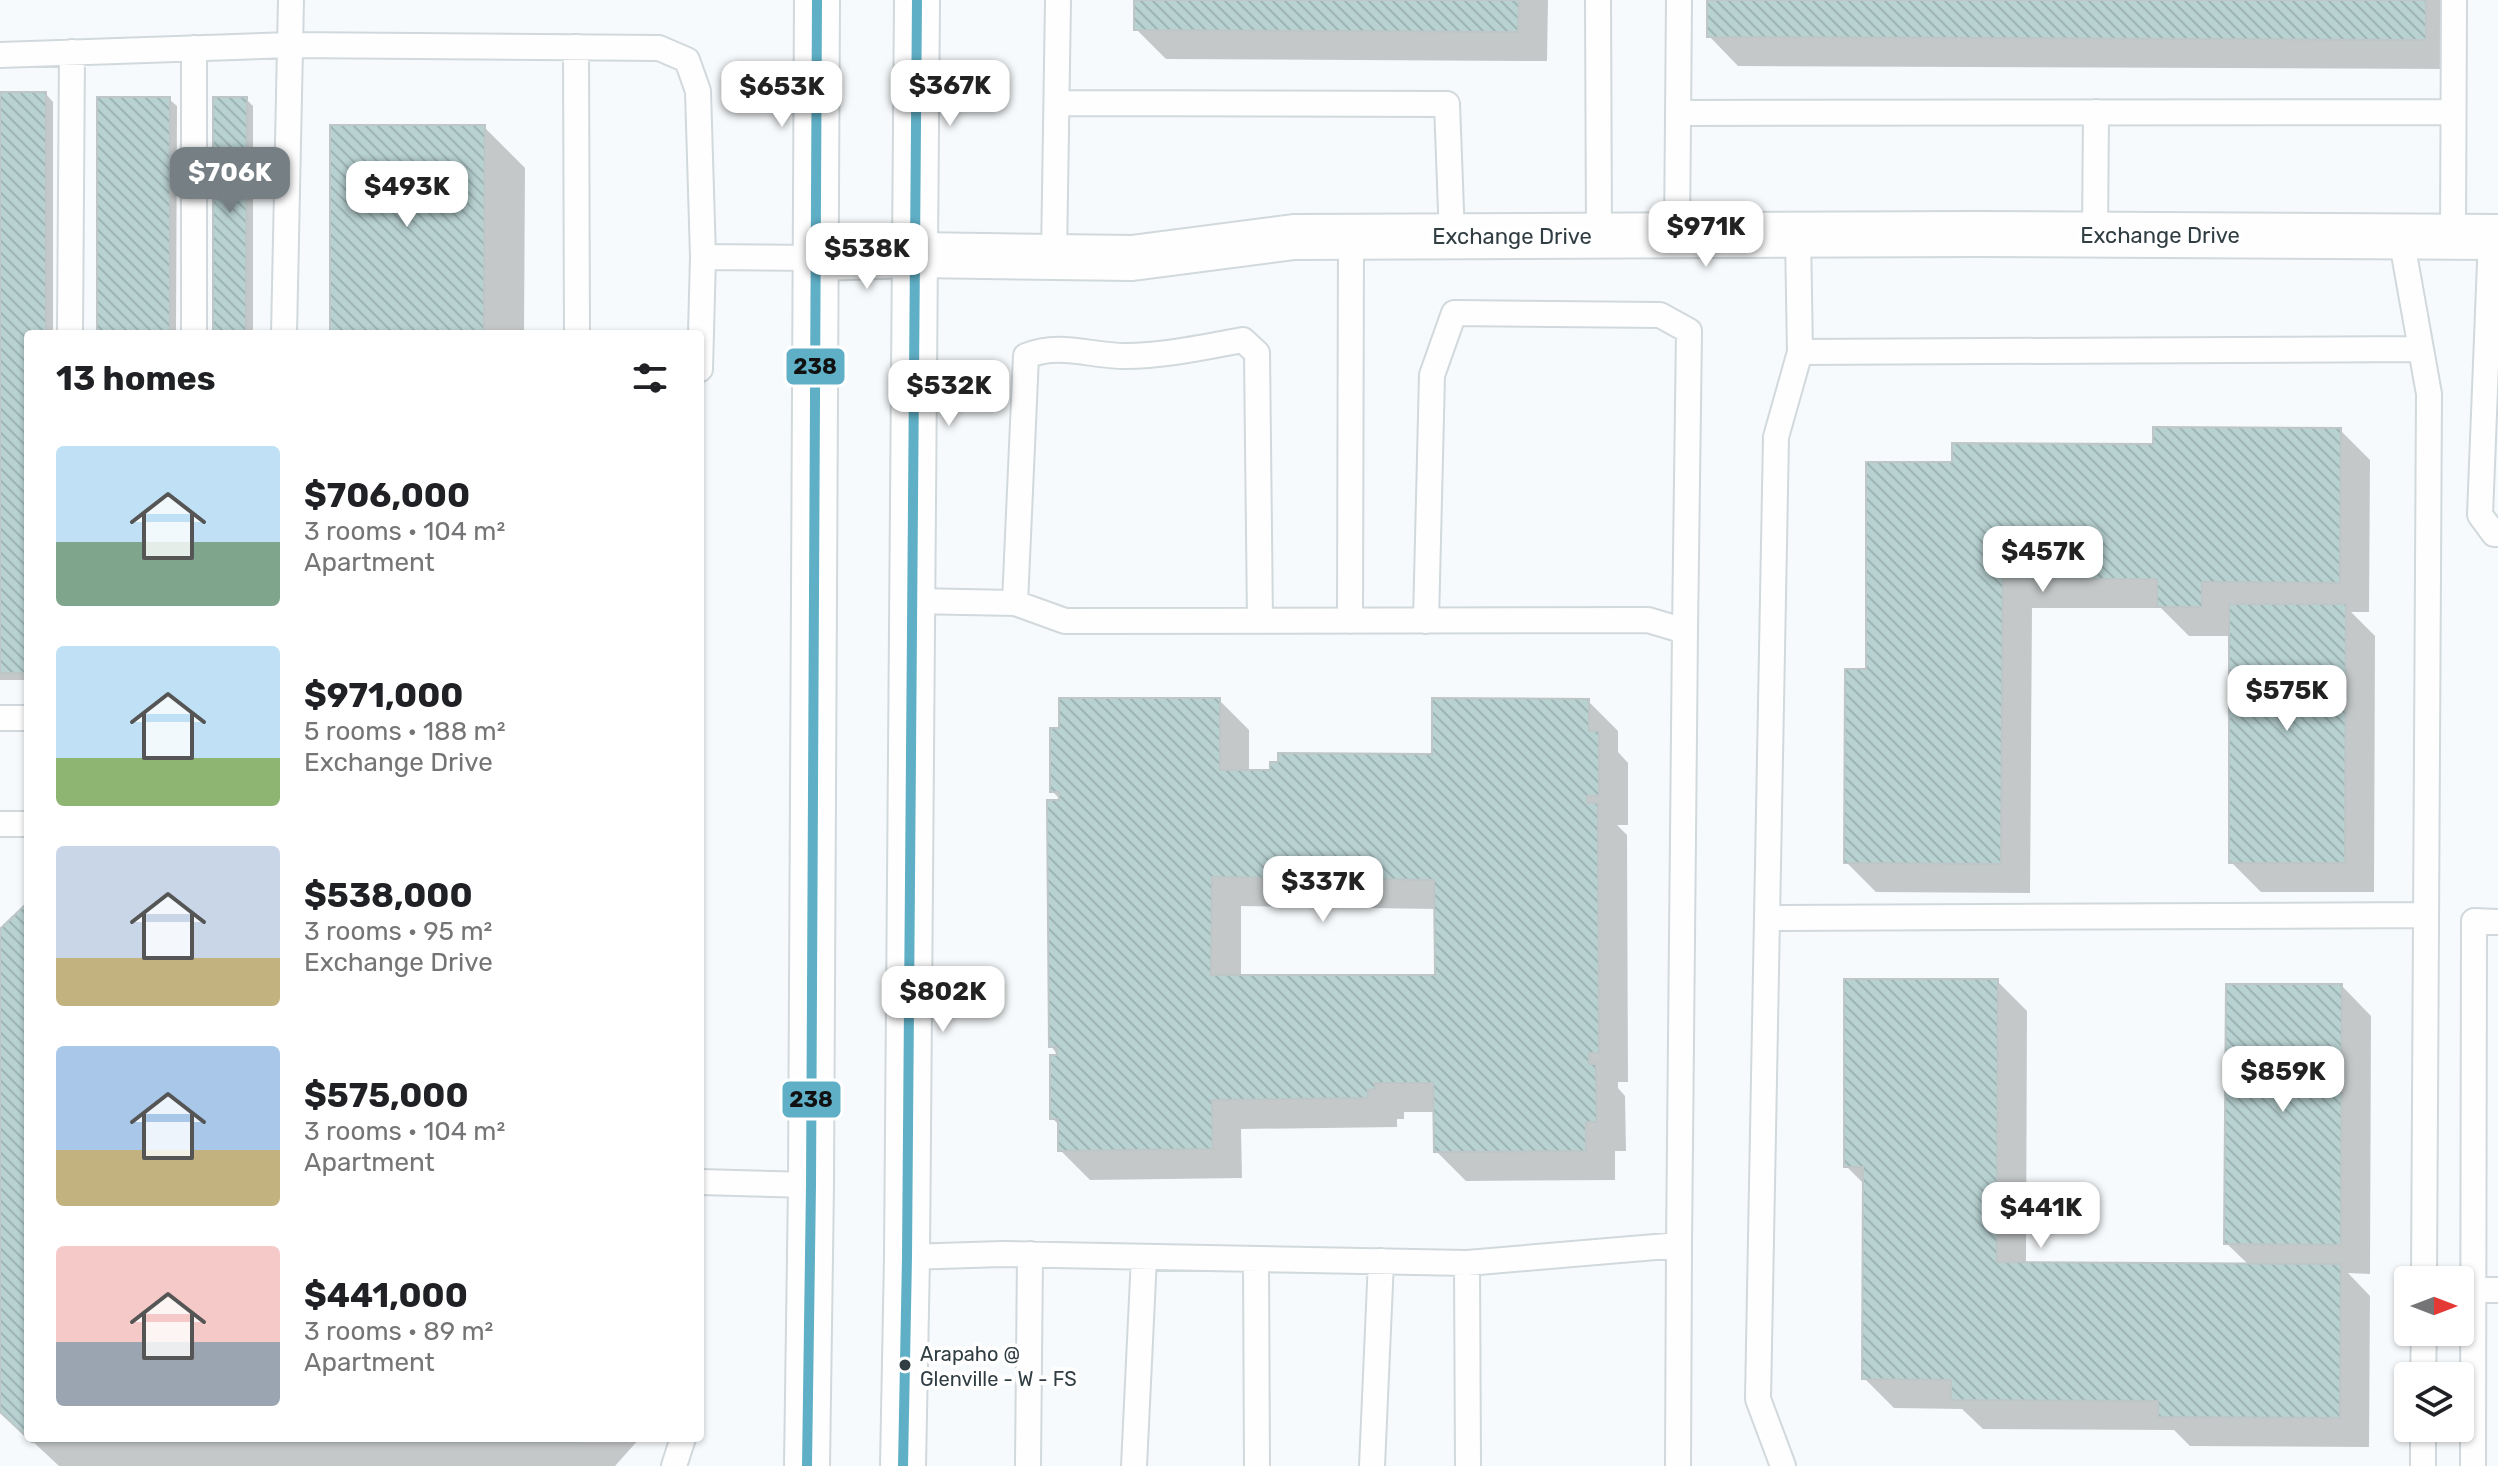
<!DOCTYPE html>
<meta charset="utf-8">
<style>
:root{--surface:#fff;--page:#f2f2f2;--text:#202124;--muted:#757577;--accent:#767f83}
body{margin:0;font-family:Rubik,sans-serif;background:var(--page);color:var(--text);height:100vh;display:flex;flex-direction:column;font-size:30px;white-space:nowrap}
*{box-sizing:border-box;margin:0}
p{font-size:26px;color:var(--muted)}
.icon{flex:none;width:44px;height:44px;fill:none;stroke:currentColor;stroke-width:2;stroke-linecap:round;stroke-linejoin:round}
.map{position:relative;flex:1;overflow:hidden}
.sheet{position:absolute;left:24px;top:330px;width:680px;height:1112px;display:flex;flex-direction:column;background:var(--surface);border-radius:8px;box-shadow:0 2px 6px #0004}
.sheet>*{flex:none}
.needle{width:52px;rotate:90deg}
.controls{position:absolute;left:2394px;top:1266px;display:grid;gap:16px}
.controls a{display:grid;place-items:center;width:80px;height:80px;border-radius:8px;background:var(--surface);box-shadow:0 2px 6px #0004;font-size:40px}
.price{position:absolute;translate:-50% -68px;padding:0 18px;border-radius:16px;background:#fff;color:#222;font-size:26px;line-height:52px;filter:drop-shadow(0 2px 4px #0008)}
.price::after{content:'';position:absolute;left:50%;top:48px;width:24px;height:18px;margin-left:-12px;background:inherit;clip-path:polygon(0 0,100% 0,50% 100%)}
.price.active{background:var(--accent);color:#fff}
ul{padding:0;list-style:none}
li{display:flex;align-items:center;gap:24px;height:200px;padding:0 32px}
li span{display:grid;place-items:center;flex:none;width:224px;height:160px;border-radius:8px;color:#555}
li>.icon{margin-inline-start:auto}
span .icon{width:96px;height:96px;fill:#fffc;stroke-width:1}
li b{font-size:34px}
h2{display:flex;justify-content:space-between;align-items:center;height:96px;padding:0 32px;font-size:34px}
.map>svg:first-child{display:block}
.shadow{fill:#0003;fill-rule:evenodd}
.building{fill:url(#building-back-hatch);stroke:#bec6c7;stroke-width:2;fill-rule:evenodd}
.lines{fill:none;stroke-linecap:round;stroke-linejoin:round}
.service-casing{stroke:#d1d9dc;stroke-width:28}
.minor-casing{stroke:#d1d9dc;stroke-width:48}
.secondary-casing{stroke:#d1d9dc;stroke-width:48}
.service{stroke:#fefeff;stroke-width:24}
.minor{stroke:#fefeff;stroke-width:44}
.secondary{stroke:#fefeff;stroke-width:44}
.bus-1-casing{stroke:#fff;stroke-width:16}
.bus-1{stroke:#5fafc6;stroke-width:10}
.bus-dot{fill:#303d42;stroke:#fff;stroke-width:3}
.labels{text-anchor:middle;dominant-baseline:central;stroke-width:8;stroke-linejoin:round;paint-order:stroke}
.bus-label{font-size:20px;fill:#303d42;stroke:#fff;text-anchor:start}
.street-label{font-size:22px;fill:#303d42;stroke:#fff}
.line-badge{stroke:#fff;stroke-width:3}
.pale-badge-label{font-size:22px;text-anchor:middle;font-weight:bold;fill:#111}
</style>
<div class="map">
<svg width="2498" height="1466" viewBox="0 0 2498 1466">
<defs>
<pattern id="building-back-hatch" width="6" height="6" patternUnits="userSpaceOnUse" patternTransform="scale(2)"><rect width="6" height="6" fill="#b8d1d1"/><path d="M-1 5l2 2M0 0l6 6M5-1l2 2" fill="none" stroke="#9eb4b5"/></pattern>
</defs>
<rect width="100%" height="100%" fill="#f7fafc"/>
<path class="shadow" d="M1136 0H1548L1547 61 1166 59 1136 29Z
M1709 0H2456L2455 69 1738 66 1709 36Z
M0 94H46L53 102V334H28V680H0Z
M169 99 177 106 176 334H99Z
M246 99 253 106V334H215Z
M484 127 525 168 524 334H332Z
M2340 430 2370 460 2369 612H2351L2375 636 2374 892H2261L2231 862V636H2189L2161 608H2032L2030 893 1876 892 1846 862 1868 671 1954 464Z
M1219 700 1249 730V772H1272L1434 756 1588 701 1618 731V752L1628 763V825H1617L1627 835 1628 1082H1618V1088L1625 1096 1626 1151H1615V1180L1466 1181 1436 1151 1435 1112H1404V1119H1397V1127L1241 1129 1242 1178 1090 1180 1060 1150V1126L1052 1118 1059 1057 1051 1046 1063 802 1052 791ZM1241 906 1436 909 1437 976H1241Z
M1997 981 2027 1011 2026 1264 2249 1265 2226 1243 2342 986 2371 1016 2370 1274 2348 1273 2370 1296 2369 1447 2190 1446 2174 1430 1983 1429 1962 1409 1894 1408 1864 1378 1865 1185 1846 1166Z
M29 1438H640L615 1466H59Z"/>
<path class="building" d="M1134 0H1519L1518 32 1134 30Z
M1707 0H2426V40L1707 37Z
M0 92H46V334H28V673H0Z
M97 97H170V334H97Z
M213 97H247L246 334H213Z
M330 125H485L484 334H330Z
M2153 427 2341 428 2340 583 2202 582V607H2157V579H2003L2001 864 1844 863 1845 669H1866V462H1952V443L2153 444Z
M2229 604H2346L2345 863H2229Z
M1059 698H1220V770H1270V762H1278V753L1432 754V698L1589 699V731H1599V796H1587V803H1598L1599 1053H1589V1064H1596L1597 1122H1586V1151L1434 1152 1433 1083H1375V1089L1368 1090V1098L1212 1100 1213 1149 1058 1151V1119H1050V1055H1057L1056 1047H1049L1047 800H1059V792H1050V728H1059ZM1212 877 1434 880 1435 975H1211Z
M28 902V1438H584L580 1442H32L0 1412V929Z
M1844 979H1998L1997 1262 2341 1264 2340 1418 2158 1417V1401L1951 1400V1380L1862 1379 1863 1167H1844Z
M2226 984H2342L2341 1245 2224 1244Z"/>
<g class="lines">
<g class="service-casing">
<path id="service" d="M1598 0 1599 236
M576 47 577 334
M194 48V334
M0 55 290 45 659 48 687 60 698 91 703 257 700 369
M1057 103 1447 104 1452 237
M1678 113 2453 112
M2095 235 2096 112
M1677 236 1679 0
M2401 237 2429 394 2424 1280
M2453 237 2454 0
M2491 237 2480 515 2494 534H2498
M703 257 815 258
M1054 257 1058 0
M70 334 72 52
M284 334 291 0
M1800 352 2421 349
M1015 603 1026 356C1061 342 1089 356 1125 356 1164 356 1205 347 1243 340L1257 353 1260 621
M1350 621 1351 237
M1426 621 1432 375 1454 313 1660 315 1689 331 1685 631
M0 718H28
M0 824H28
M1767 918 2426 915
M700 1182 811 1185
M907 1257 1003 1254 1467 1263 1679 1245 1685 631 1648 620 1065 621 1015 603 913 601
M1256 1259 1257 1466
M1467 1263 1468 1466
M2473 1290H2498
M2423 1376 2424 1332
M674 1466 683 1438
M1028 1466 1030 1254
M1134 1466 1144 1257
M1372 1466 1381 1261
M1678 1466 1679 1245
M1783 1466 1758 1399 1776 437 1800 352 1798 235
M2423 1466V1428
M2473 1466 2474 921 2498 922"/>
</g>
<g class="minor-casing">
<path id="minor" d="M815 258 916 255 1132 258 1294 237 1977 234 2498 237"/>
</g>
<g class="secondary-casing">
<path id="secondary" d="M807 1466 811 1185 817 0
M903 1466 907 1257 917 0"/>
</g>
<use href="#service" class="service"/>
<use href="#minor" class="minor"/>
<use href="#secondary" class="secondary"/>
<g class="bus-1-casing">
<path id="bus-1" d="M807 1466 811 1185 817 0
M903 1466 907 1257 917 0"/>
</g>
<use href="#bus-1" class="bus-1"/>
</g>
<circle class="bus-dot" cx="905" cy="1365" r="7"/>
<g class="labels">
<g class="bus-label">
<text x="920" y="1354">Arapaho @<tspan x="920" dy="25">Glenville - W - FS</tspan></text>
</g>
<g class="street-label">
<text x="2160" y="235">Exchange Drive</text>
<text x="1512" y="236">Exchange Drive</text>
</g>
</g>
<g class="line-badge">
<rect x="785" y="347" width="61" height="39" rx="8" fill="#5fafc6"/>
<rect x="781" y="1080" width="61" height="39" rx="8" fill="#5fafc6"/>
</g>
<g class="pale-badge-label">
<text x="815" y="374">238</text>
<text x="811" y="1107">238</text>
</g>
</svg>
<div class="controls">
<a><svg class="needle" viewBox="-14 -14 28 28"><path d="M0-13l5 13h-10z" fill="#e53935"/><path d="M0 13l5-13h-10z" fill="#757577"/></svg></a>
<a><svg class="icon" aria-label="layers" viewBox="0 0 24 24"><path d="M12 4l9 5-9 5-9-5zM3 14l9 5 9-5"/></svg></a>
</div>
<b class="price" style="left:950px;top:128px">$367K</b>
<b class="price" style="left:782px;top:129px">$653K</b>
<b class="price active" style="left:230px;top:215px">$706K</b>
<b class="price" style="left:407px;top:229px">$493K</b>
<b class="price" style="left:1706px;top:269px">$971K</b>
<b class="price" style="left:867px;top:291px">$538K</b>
<b class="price" style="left:949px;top:428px">$532K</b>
<b class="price" style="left:2043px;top:594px">$457K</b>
<b class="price" style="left:2287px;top:733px">$575K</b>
<b class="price" style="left:1323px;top:924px">$337K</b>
<b class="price" style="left:943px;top:1034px">$802K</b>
<b class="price" style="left:2283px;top:1114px">$859K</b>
<b class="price" style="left:2041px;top:1250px">$441K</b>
<section class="sheet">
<h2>13 homes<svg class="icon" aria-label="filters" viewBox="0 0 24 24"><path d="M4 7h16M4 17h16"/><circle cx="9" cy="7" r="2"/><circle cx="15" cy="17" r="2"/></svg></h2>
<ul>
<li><span style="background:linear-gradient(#bfe0f5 60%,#7fa58c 0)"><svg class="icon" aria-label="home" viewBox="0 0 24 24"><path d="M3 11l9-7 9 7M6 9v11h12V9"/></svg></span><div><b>$706,000</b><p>3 rooms · 104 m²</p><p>Apartment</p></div></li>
<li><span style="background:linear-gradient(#bfe0f5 70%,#8fb573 0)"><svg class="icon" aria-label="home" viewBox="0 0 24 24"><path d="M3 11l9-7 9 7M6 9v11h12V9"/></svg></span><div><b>$971,000</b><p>5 rooms · 188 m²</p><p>Exchange Drive</p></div></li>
<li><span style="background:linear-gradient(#c9d6e8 70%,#c2b280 0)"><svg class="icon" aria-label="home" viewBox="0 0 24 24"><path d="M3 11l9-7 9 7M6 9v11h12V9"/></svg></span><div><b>$538,000</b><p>3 rooms · 95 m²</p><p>Exchange Drive</p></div></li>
<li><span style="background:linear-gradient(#a9c7e8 65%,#c2b280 0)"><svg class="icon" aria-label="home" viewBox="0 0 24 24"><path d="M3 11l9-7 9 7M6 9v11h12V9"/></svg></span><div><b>$575,000</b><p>3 rooms · 104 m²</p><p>Apartment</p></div></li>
<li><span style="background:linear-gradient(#f6c9c9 60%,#9aa5b1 0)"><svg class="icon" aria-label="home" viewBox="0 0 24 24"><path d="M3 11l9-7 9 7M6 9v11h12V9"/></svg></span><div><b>$441,000</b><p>3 rooms · 89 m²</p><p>Apartment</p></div></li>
</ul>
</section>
</div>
